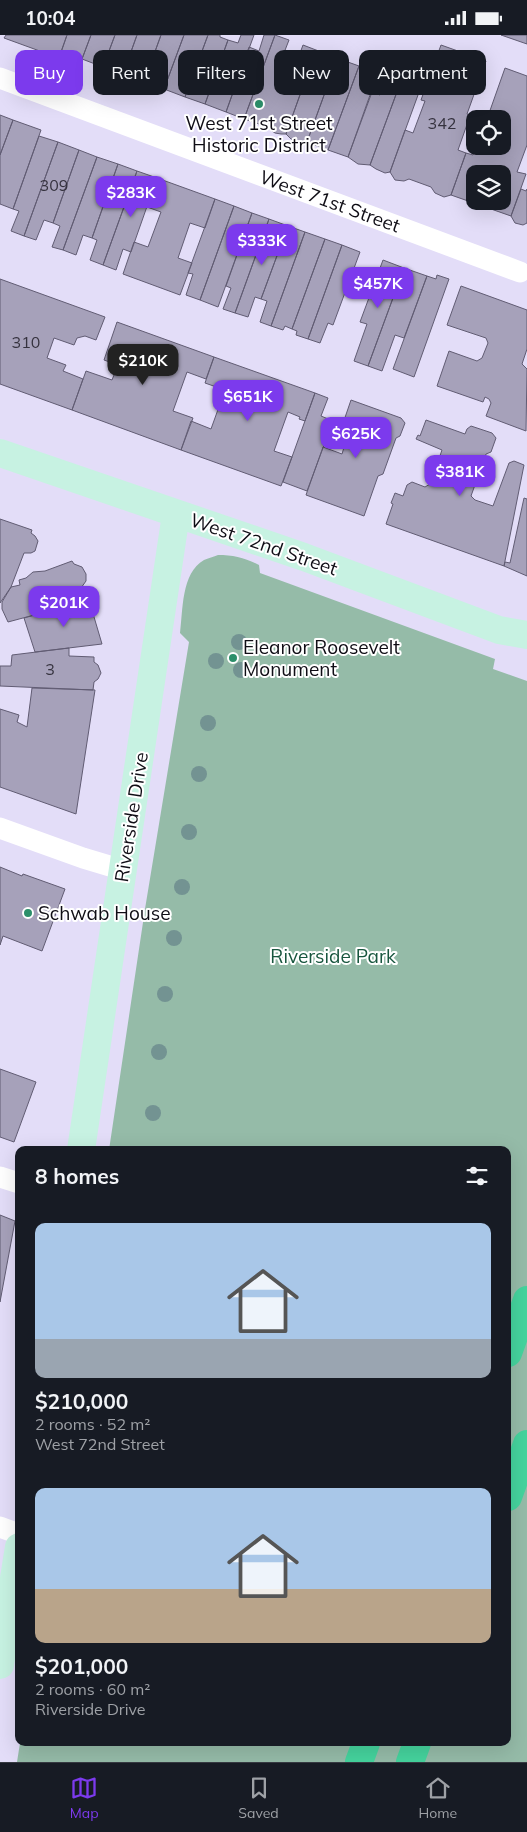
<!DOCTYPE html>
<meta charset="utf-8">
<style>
:root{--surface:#171b24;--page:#20242c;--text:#f1f3f6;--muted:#9ea1a6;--line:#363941;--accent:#7c3aed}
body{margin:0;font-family:Mulish,sans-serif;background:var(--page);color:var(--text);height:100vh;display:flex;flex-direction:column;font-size:19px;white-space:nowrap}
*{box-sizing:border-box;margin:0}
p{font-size:16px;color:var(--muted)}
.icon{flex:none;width:28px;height:28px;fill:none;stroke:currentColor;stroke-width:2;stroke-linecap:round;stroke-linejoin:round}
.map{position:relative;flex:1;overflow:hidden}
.side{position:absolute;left:15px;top:1111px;width:496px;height:600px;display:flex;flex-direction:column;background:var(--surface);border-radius:10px;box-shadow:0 5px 20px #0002}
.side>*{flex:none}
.hud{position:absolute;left:15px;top:15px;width:498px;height:45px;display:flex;gap:10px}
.tools{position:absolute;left:466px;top:75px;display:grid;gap:10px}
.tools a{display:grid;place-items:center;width:45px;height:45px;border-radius:10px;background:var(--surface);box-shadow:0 5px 20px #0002;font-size:25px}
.price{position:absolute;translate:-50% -42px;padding:0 11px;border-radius:10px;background:var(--accent);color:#fff;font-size:16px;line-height:32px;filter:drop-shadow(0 1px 2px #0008)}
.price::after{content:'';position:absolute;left:50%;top:30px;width:15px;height:11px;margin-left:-8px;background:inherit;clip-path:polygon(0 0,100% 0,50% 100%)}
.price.selected{background:#222;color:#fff}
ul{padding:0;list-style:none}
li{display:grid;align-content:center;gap:10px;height:265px;padding:0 20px}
li span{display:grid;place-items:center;height:155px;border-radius:10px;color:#555}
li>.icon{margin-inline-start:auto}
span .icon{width:90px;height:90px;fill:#fffc;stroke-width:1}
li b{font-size:21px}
h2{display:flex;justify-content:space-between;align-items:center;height:60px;padding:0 20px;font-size:21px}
.tag{padding:0 18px;border-radius:10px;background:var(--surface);box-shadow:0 5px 20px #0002;font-size:18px;line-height:45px}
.tag.selected{background:var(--accent);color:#fff}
.status{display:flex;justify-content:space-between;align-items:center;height:35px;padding:0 25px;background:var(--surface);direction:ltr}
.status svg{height:14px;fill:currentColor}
.tabs{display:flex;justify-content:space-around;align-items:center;height:70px;border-top:1px solid var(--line);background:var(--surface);font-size:14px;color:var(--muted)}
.tabs a{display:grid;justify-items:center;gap:2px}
.tabs .selected{color:var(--accent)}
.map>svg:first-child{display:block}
.green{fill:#95bba8}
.building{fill:#a6a1ba;stroke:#615c73;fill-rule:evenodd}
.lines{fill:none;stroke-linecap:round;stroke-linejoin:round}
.minor{stroke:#fff;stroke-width:21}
.secondary{stroke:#c7f2e2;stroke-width:28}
.motorway{stroke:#45d39d;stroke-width:28}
.tree{fill:#739392}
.poi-dot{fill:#2c8f6a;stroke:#fff;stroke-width:2}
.labels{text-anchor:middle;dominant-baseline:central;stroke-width:4;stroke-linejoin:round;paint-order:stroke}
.number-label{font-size:16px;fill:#35323e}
.poi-label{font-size:19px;fill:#0f0d15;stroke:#fff;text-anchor:start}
.street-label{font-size:19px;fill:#0f0d15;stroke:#fff}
.park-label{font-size:19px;fill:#18563e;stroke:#fff}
</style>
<div class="status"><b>10:04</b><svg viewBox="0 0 49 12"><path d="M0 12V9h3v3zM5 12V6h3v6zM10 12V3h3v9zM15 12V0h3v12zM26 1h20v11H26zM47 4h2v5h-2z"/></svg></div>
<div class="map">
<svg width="527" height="1727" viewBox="0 0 527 1727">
<rect width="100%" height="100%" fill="#e3ddf8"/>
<path class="green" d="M218 520C233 520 246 523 259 530L260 538 495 624 493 634 527 646V1727H17L20 1708H508V1115H109L145 874 189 607 180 598C183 576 181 538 204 525 208 523 214 522 218 520Z"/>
<path class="building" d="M6 0H67L59 23 4 3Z
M67 0H91L82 24 61 17Z
M91 0H115L103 32 82 24Z
M115 0H137L123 39 103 32Z
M137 0H161L144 47 123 39Z
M161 0H184L164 54 144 47Z
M184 0H208L185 62 164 54Z
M208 0H220V2L228 5 205 69 185 62Z
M241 0H254L226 77 205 69 228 5 238 8Z
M264 0H275L244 84 226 77 249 12 259 16Z
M275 0 289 5 282 23 296 29 303 10 316 15 286 99H281L275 98 265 91 244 84Z
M501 0H527V9Z
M441 10 486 26 467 79 470 81 458 115 466 118 451 160 444 162 435 158 431 152 409 144 404 146 395 145 390 137 405 95 413 98 425 66 421 65Z
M316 15 330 20 324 39 331 41 307 107H297L291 104 286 99Z
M345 26 359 31 328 115 307 107 331 41 338 44Z
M359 31 372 36 370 44 375 46 348 122 328 115Z
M505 33 527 41V110L517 137 526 139 511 181 451 160 466 118 473 120 477 111H502V84H487ZM475 139H502V166H475Z
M387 41 401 46 370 130 358 129 348 122 372 57 380 60Z
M401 46 413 51 410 57 418 60 390 137 385 138 376 134 370 130Z
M0 80 13 85 0 120Z
M13 85 41 95 13 174 0 169V120Z
M39 101 58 107 24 201 11 196 19 176 13 174Z
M58 107 79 115 53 188 44 185 36 205 24 201Z
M79 115 97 122 63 215 52 212 60 191 53 188Z
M97 122 118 129 92 203 83 200 76 220 63 215Z
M118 129 137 136 103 230 90 225 97 205 92 203Z
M137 136 157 143 131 217 123 214 116 235 103 230Z
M157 143 215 164 205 193 190 188 178 223 192 228 180 260 123 239 134 207 148 212 161 177 147 172Z
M521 154 526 156 527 154V188L523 190 515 188 511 181Z
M215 164 234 171 200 265 186 260 193 239 188 238Z
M234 171 252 178 218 272 200 265Z
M252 178 269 184 235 278 223 274 231 253 226 251Z
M269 184 288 191 261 264 255 262 248 282 235 278Z
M288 191 305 197 271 291 260 287 267 266 261 264Z
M305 197 325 204 292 294 285 291 283 295 271 291Z
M325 204 342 210 308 304 296 300 297 296 292 294Z
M342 210 360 217 333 290 328 288 320 308 308 304Z
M383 225 404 233 368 331 354 326 367 289 360 287Z
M404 233 427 241 404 303 395 300 382 336 368 331Z
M437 240 449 244 414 342 393 334 427 241 436 244Z
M0 244 105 282 96 305 85 301 77 303 74 310 54 303 47 323 66 330 63 336 83 344 72 375 0 349Z
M461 251 527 275V314L522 329 527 334 526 396 486 381 491 368 489 364 485 362 483 367 437 351 449 316 477 326 482 323 488 308 486 303 447 290Z
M117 287 214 322 206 344 187 337 173 376 193 383 181 415 72 375 86 336 112 345 118 330 104 325Z
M214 322 315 358 305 386 299 384 300 382 288 377 274 416 292 422 281 451 181 415 191 386 211 394 225 355 205 348Z
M315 358 328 363 321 381 333 386 307 456 283 447Z
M351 365 401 383 405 388 400 401 396 403 383 439 378 441 364 481 306 460 323 412 342 419 345 409 339 407 338 403Z
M426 385 465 399 467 394 471 391 492 398 496 403 491 417 486 419 471 461 475 465 493 471 509 428 514 426 524 430 504 531 386 489 393 469 391 468 395 458 403 461 407 450 412 447 425 452 430 449 442 415 416 404 418 400 420 401Z
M524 463 527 464V541L504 531 505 527 510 528Z
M0 484 32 495 31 498 35 501 38 506 35 516 31 518H24L11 552 0 568Z
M72 526 74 529 82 532 86 539V546L81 553 86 566 8 587 2 574V567L11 552 20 550 19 545 26 543 33 537 45 536Z
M89 565 102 609 35 617 24 583Z
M69 613V621L94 622V627L98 630 101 638 98 644 94 647 93 655 0 651V631H11L12 620Z
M32 653 95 655 76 779 0 752V674L19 680 17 687 27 692Z
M0 832 22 841 23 839 65 854 42 916 3 901 0 910Z
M0 1034 36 1047 14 1107 0 1102Z
M0 1180 15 1186 0 1267Z"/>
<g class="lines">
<path class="minor" d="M0 43 520 237
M0 793 83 823 123 835
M0 1142 19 1148
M0 1492 19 1499"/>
<path class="secondary" d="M0 418 304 522 499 595 527 600
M81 1115 176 479
M0 1630 19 1512"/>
<path class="motorway" d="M508 1318 527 1265
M508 1462 527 1409
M359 1727 366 1708
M410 1727 417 1708"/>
</g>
<g class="tree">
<circle cx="239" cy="607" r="8"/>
<circle cx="216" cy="626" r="8"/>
<circle cx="241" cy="635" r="8"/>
<circle cx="208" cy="688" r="8"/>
<circle cx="199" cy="739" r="8"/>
<circle cx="189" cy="797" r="8"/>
<circle cx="182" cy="852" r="8"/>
<circle cx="174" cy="903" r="8"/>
<circle cx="165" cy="959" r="8"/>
<circle cx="159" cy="1017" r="8"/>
<circle cx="153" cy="1078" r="8"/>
</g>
<g class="poi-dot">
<circle cx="259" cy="69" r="5"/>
<circle cx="233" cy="623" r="5"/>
<circle cx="28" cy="878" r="5"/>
</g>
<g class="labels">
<g class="number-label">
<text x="442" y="88">342</text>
<text x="54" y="150">309</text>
<text x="26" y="307">310</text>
<text x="50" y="634">3</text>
</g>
<g class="poi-label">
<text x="259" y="88" text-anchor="middle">West 71st Street<tspan x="259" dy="22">Historic District</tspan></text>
<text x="243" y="612">Eleanor Roosevelt<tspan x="243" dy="22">Monument</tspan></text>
<text x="38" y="878">Schwab House</text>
</g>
<g class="street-label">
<text transform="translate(330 166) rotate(20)">West 71st Street</text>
<text transform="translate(264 509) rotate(19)">West 72nd Street</text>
<text transform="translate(131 782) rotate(-81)">Riverside Drive</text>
</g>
<g class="park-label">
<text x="333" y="921">Riverside Park</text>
</g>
</g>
</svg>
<div class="tools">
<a><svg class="icon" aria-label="locate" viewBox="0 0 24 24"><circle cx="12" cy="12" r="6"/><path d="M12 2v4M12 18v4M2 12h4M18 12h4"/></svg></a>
<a><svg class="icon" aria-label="layers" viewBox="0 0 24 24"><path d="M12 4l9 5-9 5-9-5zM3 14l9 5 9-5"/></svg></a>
</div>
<b class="price" style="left:131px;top:183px">$283K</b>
<b class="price" style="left:262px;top:231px">$333K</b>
<b class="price" style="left:378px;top:274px">$457K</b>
<b class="price selected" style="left:143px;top:351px">$210K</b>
<b class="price" style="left:248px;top:387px">$651K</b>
<b class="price" style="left:356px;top:424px">$625K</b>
<b class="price" style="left:460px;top:462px">$381K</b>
<b class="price" style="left:64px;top:593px">$201K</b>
<div class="hud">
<a class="tag selected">Buy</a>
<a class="tag">Rent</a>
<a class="tag">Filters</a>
<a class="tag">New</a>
<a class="tag">Apartment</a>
</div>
<section class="side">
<h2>8 homes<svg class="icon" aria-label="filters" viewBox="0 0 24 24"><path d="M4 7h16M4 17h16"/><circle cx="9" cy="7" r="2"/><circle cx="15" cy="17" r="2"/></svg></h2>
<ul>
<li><span style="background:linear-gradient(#a9c7e8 75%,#9aa5b1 0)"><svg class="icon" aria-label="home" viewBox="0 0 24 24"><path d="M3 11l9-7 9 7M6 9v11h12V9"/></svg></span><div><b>$210,000</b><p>2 rooms · 52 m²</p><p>West 72nd Street</p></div></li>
<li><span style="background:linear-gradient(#a9c7e8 65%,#b9a48a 0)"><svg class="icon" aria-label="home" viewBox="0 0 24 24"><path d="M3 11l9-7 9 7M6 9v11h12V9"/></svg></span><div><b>$201,000</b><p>2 rooms · 60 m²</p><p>Riverside Drive</p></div></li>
</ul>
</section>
</div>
<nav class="tabs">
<a class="selected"><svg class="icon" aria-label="map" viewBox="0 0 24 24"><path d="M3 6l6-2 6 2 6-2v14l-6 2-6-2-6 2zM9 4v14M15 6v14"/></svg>Map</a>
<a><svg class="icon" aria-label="saved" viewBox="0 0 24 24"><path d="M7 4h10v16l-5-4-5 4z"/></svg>Saved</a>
<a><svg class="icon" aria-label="home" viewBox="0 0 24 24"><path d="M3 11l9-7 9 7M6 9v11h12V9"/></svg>Home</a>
</nav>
